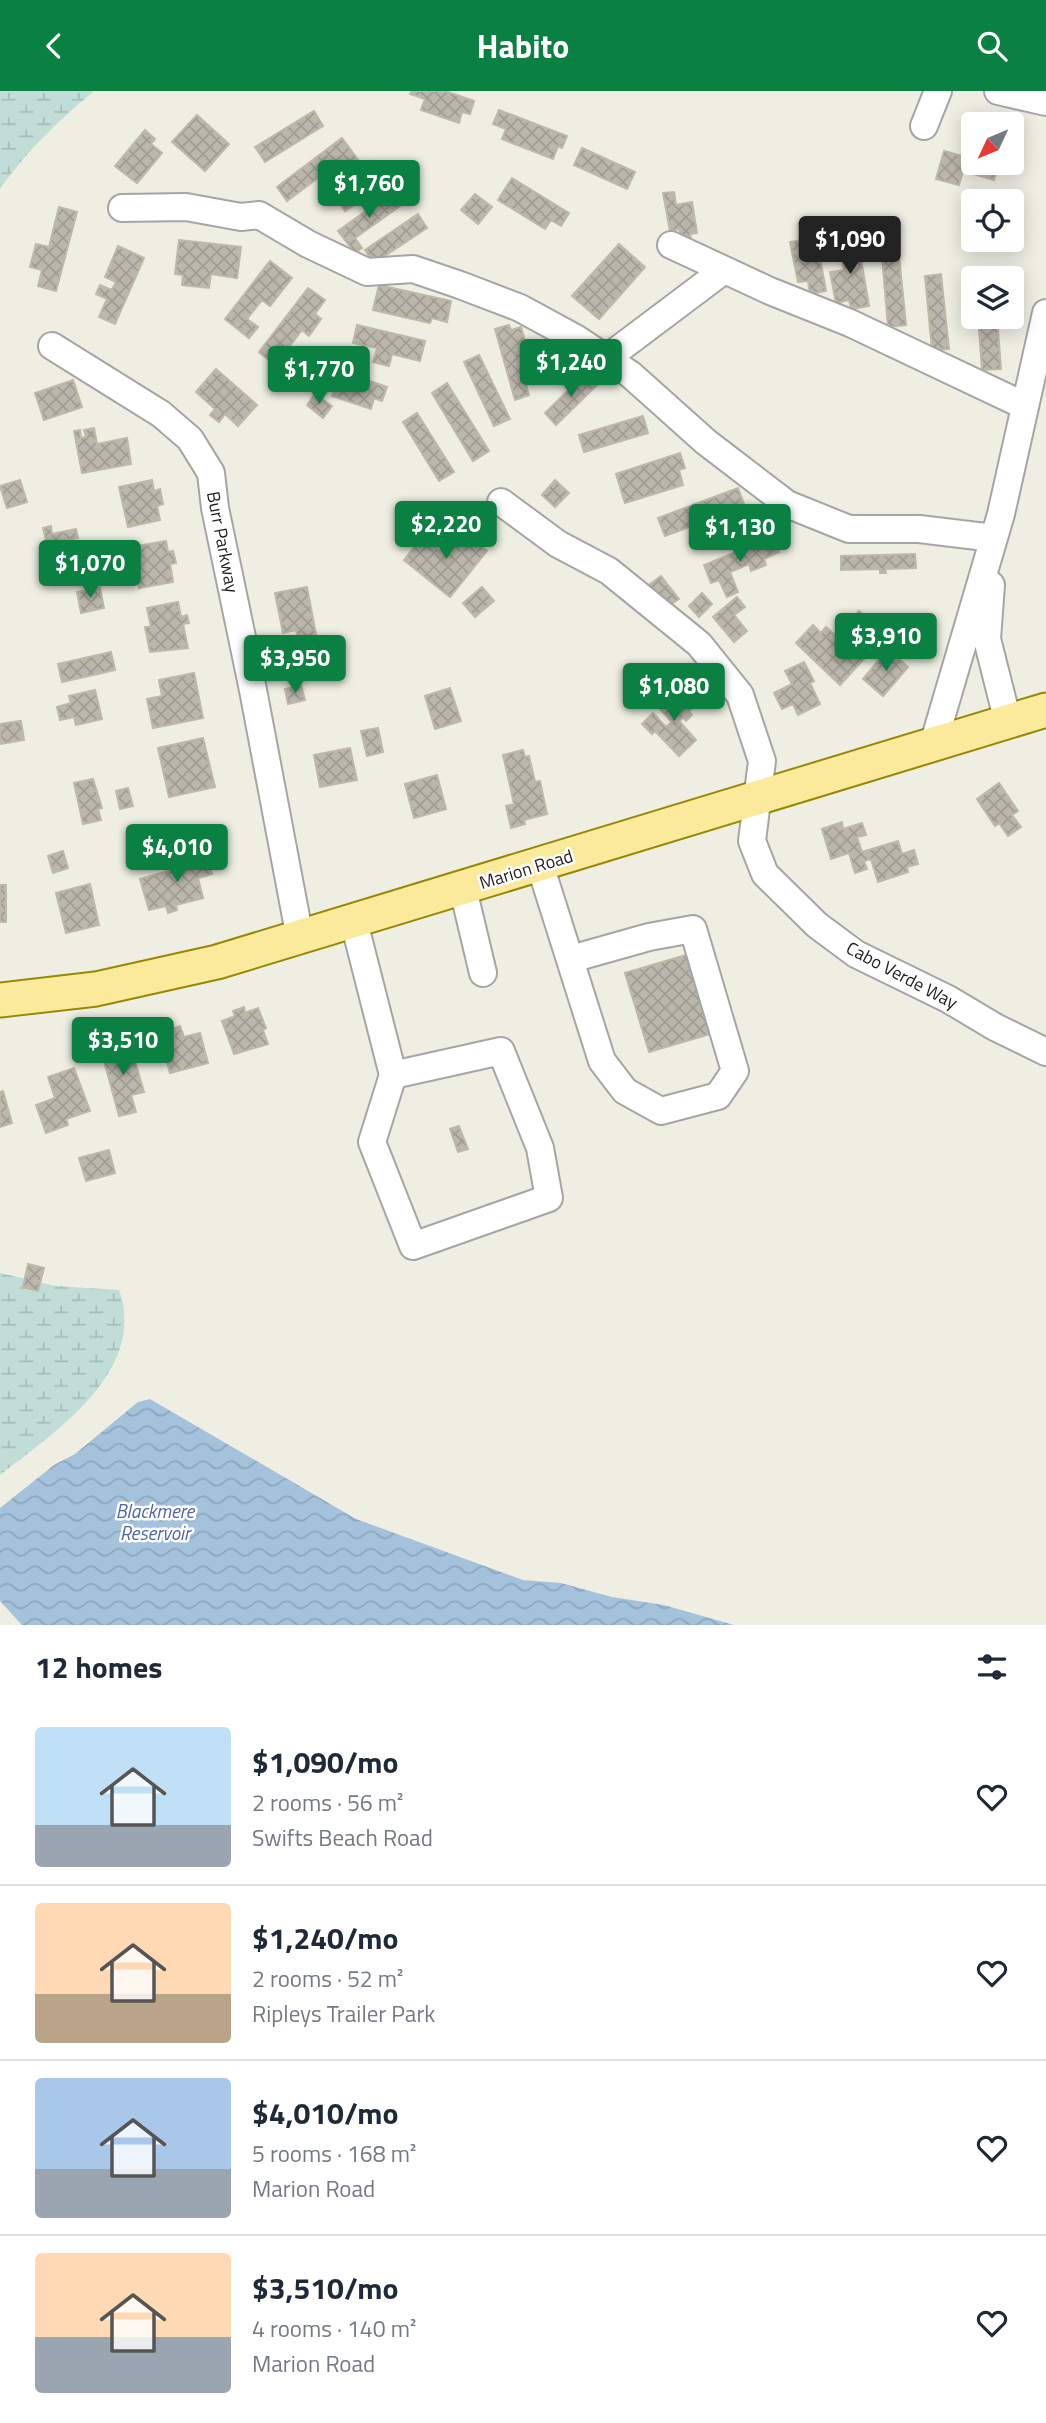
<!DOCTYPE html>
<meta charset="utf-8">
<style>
:root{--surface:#fff;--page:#f2f2f3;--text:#1f2937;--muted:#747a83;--line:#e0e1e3;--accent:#0b8043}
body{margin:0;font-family:"Titillium Web",sans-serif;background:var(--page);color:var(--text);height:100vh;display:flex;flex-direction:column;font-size:26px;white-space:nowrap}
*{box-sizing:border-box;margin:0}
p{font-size:23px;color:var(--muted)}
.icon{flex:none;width:38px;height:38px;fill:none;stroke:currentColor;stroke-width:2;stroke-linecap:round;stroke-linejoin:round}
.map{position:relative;height:1534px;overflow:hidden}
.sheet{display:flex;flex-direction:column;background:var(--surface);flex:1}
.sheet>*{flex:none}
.needle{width:46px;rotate:226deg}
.fabs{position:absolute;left:961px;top:21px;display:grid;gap:14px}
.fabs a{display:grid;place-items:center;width:63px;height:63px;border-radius:7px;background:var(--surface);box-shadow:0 4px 18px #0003;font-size:35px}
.price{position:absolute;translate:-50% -60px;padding:0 16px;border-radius:7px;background:var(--accent);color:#fff;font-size:23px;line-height:46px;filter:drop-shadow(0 2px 4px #0008)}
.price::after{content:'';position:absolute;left:50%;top:42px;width:21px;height:16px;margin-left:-10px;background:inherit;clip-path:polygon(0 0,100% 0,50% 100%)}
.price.on{background:#222;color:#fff}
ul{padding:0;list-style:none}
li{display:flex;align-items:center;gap:21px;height:175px;padding:0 35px}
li+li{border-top:2px solid var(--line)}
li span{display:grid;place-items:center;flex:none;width:196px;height:140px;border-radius:7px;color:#555}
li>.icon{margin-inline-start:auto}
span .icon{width:84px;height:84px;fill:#fffc;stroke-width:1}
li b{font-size:30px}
h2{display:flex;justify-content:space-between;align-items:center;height:84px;padding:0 35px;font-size:30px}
header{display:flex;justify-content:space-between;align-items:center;height:91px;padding:0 35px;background:var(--accent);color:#fff;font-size:32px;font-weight:700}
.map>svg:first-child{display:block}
.wetland{fill:url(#wetland-marsh)}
.water{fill:url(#water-waves)}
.building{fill:url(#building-cross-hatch);stroke:#c0b8a6;stroke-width:2}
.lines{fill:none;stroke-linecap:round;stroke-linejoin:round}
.minor-casing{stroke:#a5a5a5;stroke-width:30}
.major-casing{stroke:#968901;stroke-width:37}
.minor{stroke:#fff;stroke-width:26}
.major{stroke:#fbe99c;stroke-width:33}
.labels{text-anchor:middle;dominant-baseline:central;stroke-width:5;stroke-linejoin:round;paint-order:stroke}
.street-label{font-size:18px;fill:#1e1e1e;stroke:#fff}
.water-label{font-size:19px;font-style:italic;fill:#4b64ad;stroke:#fff}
</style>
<header><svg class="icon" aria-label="back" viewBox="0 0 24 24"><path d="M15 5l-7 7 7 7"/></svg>Habito<svg class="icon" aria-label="search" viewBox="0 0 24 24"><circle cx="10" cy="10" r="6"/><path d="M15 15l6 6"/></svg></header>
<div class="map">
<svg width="1046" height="1534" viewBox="0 0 1046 1534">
<defs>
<pattern id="wetland-marsh" width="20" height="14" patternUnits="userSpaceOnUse" patternTransform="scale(1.75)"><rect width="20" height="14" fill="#c0ddd7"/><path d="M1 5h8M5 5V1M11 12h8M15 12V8" fill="none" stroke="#a5bdb8"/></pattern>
<pattern id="water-waves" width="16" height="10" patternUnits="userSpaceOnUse" patternTransform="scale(1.75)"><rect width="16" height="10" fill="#a4c2dc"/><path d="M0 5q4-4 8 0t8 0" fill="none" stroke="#8da6bc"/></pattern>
<pattern id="building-cross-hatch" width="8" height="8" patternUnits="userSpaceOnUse" patternTransform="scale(1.75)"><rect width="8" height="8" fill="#bbb7ad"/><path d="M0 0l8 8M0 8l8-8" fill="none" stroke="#a09d94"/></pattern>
</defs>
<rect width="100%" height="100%" fill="#efeee3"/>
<path class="wetland" d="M0 0H94C58 30 27 59 0 98Z
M0 1182 56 1195 119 1199C148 1280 55 1341 0 1384Z"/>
<path class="water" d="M150 1308 356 1428 523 1489 561 1492 612 1506 664 1514 734 1534H22L0 1510V1417L54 1374 75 1363 138 1311Z"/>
<path class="building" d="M412 0H445L474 10 470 23 462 21 459 32 421 19 425 8 410 3Z
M499 19 567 45 562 57 558 55 553 68 502 48 506 38 493 33Z
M314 20 323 35 265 71 255 56Z
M197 24 229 53 205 80 172 51Z
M145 39 155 48 151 53 162 62 137 92 115 75Z
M342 47 359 70 346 80 339 71 287 110 277 96Z
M970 53 973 54V72H999L994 89 963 80 959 94 936 88 944 60 966 66Z
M582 57 635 81 627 98 574 74Z
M368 70 376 84 372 86 379 98 345 120 336 106 327 112 320 100Z
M512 87 569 122 561 135 551 129 545 138 498 109Z
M394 100 403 113 355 147 362 157 355 162 338 140Z
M674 101 676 114 692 111 697 142 690 143 692 154 683 156 679 138 670 140 663 102Z
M475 103 492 116 478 133 461 119Z
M59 116 77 121 56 200 38 195 42 179 30 176 36 153 49 156Z
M418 123 427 137 374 172 365 159Z
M813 130 826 200 810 203 808 190 798 191 790 151 802 149 799 132Z
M856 146 859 163 863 162 864 167 861 168 869 215 851 218 849 209 836 212 830 181 844 179 839 149Z
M179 149 241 156 237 187 211 183 209 197 182 194 183 184 175 183Z
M619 153 645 176 599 228 572 205Z
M118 155 144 167 115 233 99 226 107 208 96 203 100 194 112 199 116 191 105 186Z
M899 164 906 234 888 236 882 166Z
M270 170 292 187 270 215 262 209 247 228 258 236 249 247 225 228Z
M941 183 949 258 932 259 925 185Z
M379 194 451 210 447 231 432 227 430 232 373 219Z
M308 197 325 209 315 223 321 228 309 245 302 239 275 274 259 261Z
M978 226H997L1001 278 982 279Z
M357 234 425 250 420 270 392 263 389 275 373 271 377 257 353 252Z
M509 234 511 239 521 236 529 264 519 267 529 304 515 309 495 238Z
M479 264 510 328 494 335 464 271Z
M216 278 257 314 238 335 225 323 219 331 210 324 215 318 196 301Z
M333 278 387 296 382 310 374 307 371 318 332 305 336 292 329 290Z
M586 282 597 294 556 334 545 322Z
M73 289 82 316 44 329 35 302Z
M447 292 489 360 473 370 432 302Z
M315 303 332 315 323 327 307 314Z
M417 322 454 381 439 390 403 331Z
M643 325 648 342 584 361 579 344Z
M94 337 97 353 127 347 131 373 82 382 74 340 80 339 81 347 86 346 84 339Z
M680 362 685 377 679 379 683 394 625 412 616 383Z
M20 389 27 411 7 417 0 395Z
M152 389 154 400 160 398 163 413 157 415 160 429 128 436 119 396Z
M555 389 569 402 555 416 542 404Z
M738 397 747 421 735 426 736 430 706 441 703 431 665 445 658 427Z
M51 435 52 443 76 438 78 447 47 453 43 437Z
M462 440 487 460 450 506 404 469 422 446 445 464 449 459 440 452 447 443 455 449Z
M773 446 779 461 764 468 766 474 751 480 749 473 730 481 738 501 727 506 719 489 711 492 704 474Z
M166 450 168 461 173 460 176 472 170 473 173 491 139 497 132 456Z
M915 463 916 477 885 478 886 482H880V478L841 479V465Z
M661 485 679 508 665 517 649 494Z
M307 496 319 559 301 562 296 539 283 542 275 502Z
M482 496 494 510 475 526 463 512Z
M100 497 104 517 81 522 77 501Z
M702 502 712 513 699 526 689 515Z
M737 506 745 516 734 524 747 540 734 551 713 526Z
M178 511 181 526 187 524 189 532 183 533 188 557 150 561 145 536H151L147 517Z
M859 520 886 544 840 594 796 552 813 534 821 542 826 536 836 545Z
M888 558 908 576 883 605 863 588Z
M111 561 115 579 62 591 58 573Z
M804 571 814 590 810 592 820 613 798 624 793 613 782 618 774 602 792 593 785 580Z
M194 582 203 627 153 637 147 608 162 605 159 589Z
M301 594 305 609 288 613 285 598Z
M450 597 461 630 435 638 425 605Z
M95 599 102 628 76 634 74 626 60 629 57 616 71 612 69 605Z
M678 602 683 607 689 602 698 612 689 620 692 624 686 630 683 626 679 630 696 649 679 665 655 640 652 643 642 633 653 622 666 636 672 631 660 618Z
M21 630 24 649 0 653V633Z
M378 637 383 661 367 665 361 640Z
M203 647 215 696 169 706 158 657Z
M350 657 357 689 320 696 314 664Z
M523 659 525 666 529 665 535 691 540 690 547 723 524 729 525 733 511 737 506 715 514 713 503 664Z
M437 684 446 718 414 727 405 693Z
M93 688 102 717 98 718 101 729 83 733 74 692Z
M999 692 1018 720 1012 724 1021 736 1008 745 999 732 995 735 977 708Z
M128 697 133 715 120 718 116 700Z
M842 731 843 738 862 732 866 744 857 746 862 761 898 750 902 763 914 759 918 773 907 776 908 781 878 791 871 768 864 770 867 778 855 782 849 762 831 768 822 738Z
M63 760 68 777 53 782 48 765Z
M206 762 212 783 198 787 203 807 176 814 177 819 168 822 166 815 149 819 140 788 176 778 174 771Z
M90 793 99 834 66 842 56 802Z
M0 794H6V831H0Z
M686 864 710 943 649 961 625 882Z
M244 916 245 922 258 917 266 937 263 939 268 953 234 963 222 930 235 925 233 920Z
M180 935 184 946 200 942 208 972 170 982 162 954 175 950 172 938Z
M125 952 128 961 132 960 144 1001 131 1004 136 1021 119 1025 101 959Z
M74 977 90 1020 66 1028 68 1034 46 1042 36 1014 55 1007 48 986Z
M3 1000 12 1032 0 1036V1001Z
M459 1035 468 1058 458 1061 450 1038Z
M109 1059 115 1082 86 1090 79 1067Z
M28 1173 44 1177 38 1200 23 1196Z"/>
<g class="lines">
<g class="minor-casing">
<path id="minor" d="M998 0 1046 11
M924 35 938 0
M122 117 186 116 241 126 259 124 308 153 367 181 413 178 460 194 520 217 577 248 630 283 706 351 787 413 849 438H919L994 447
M671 154 770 200 850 232 1025 315
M52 255 161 323 190 348 211 382 215 417 253 599 300 847
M607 267 724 179
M501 411 558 453 609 480 699 553 740 604 762 670 752 750 765 783 817 834 856 863 948 908 995 936 1046 961
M991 494 987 548 1008 631
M933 654 1001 423 1046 222
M540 774 602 970 625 1000 661 1020 718 1005 735 980 693 838 649 846 571 868
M463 798 483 882
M354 831 393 984 501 960 540 1057 549 1107 413 1155 372 1051 393 984"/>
</g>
<g class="major-casing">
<path id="major" d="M0 909 96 898 217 871 1046 619"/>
</g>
<use href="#minor" class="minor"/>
<use href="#major" class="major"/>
</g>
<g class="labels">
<g class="street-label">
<text transform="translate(223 451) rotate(79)">Burr Parkway</text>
<text transform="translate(526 778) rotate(-17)">Marion Road</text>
<text transform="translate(902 884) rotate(28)">Cabo Verde Way</text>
</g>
<g class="water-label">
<text x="155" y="1419">Blackmere<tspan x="155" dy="22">Reservoir</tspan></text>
</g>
</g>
</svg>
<div class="fabs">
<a><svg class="needle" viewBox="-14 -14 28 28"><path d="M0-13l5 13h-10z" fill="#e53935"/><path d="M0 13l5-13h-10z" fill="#747a83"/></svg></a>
<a><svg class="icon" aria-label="locate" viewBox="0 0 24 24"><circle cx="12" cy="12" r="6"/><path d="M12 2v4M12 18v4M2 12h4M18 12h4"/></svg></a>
<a><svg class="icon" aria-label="layers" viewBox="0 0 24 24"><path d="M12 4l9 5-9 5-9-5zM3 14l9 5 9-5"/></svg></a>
</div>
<b class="price" style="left:369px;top:129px">$1,760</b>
<b class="price on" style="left:850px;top:185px">$1,090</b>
<b class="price" style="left:571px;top:308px">$1,240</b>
<b class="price" style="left:319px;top:315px">$1,770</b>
<b class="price" style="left:446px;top:470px">$2,220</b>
<b class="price" style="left:740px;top:473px">$1,130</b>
<b class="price" style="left:90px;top:509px">$1,070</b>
<b class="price" style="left:886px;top:582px">$3,910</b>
<b class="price" style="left:295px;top:604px">$3,950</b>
<b class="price" style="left:674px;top:632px">$1,080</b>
<b class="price" style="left:177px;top:793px">$4,010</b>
<b class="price" style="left:123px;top:986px">$3,510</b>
</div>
<section class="sheet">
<h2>12 homes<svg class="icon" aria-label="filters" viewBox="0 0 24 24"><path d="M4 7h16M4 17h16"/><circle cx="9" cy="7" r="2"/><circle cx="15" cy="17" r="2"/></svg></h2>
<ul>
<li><span style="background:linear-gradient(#bfe0f5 70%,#9aa5b1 0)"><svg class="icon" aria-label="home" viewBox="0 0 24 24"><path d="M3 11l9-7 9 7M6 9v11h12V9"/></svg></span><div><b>$1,090/mo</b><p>2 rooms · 56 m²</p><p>Swifts Beach Road</p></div><svg class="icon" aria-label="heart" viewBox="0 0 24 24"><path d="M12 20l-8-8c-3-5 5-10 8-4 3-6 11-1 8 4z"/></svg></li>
<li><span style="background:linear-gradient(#ffd9b3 65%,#b9a48a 0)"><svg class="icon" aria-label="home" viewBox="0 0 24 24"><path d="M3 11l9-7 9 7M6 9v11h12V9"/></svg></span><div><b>$1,240/mo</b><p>2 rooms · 52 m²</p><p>Ripleys Trailer Park</p></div><svg class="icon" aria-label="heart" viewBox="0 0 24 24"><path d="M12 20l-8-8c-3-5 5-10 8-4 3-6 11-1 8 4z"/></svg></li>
<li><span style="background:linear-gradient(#a9c7e8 65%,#9aa5b1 0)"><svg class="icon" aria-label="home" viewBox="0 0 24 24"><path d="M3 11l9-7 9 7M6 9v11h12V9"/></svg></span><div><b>$4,010/mo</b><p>5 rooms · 168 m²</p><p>Marion Road</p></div><svg class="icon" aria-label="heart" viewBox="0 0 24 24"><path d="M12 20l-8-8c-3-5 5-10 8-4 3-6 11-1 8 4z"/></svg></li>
<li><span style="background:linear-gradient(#ffd9b3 60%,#9aa5b1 0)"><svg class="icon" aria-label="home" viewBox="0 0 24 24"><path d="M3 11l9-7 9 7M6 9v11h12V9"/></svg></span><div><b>$3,510/mo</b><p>4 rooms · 140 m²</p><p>Marion Road</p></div><svg class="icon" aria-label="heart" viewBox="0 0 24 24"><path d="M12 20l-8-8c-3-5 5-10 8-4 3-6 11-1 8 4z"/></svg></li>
</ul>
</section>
